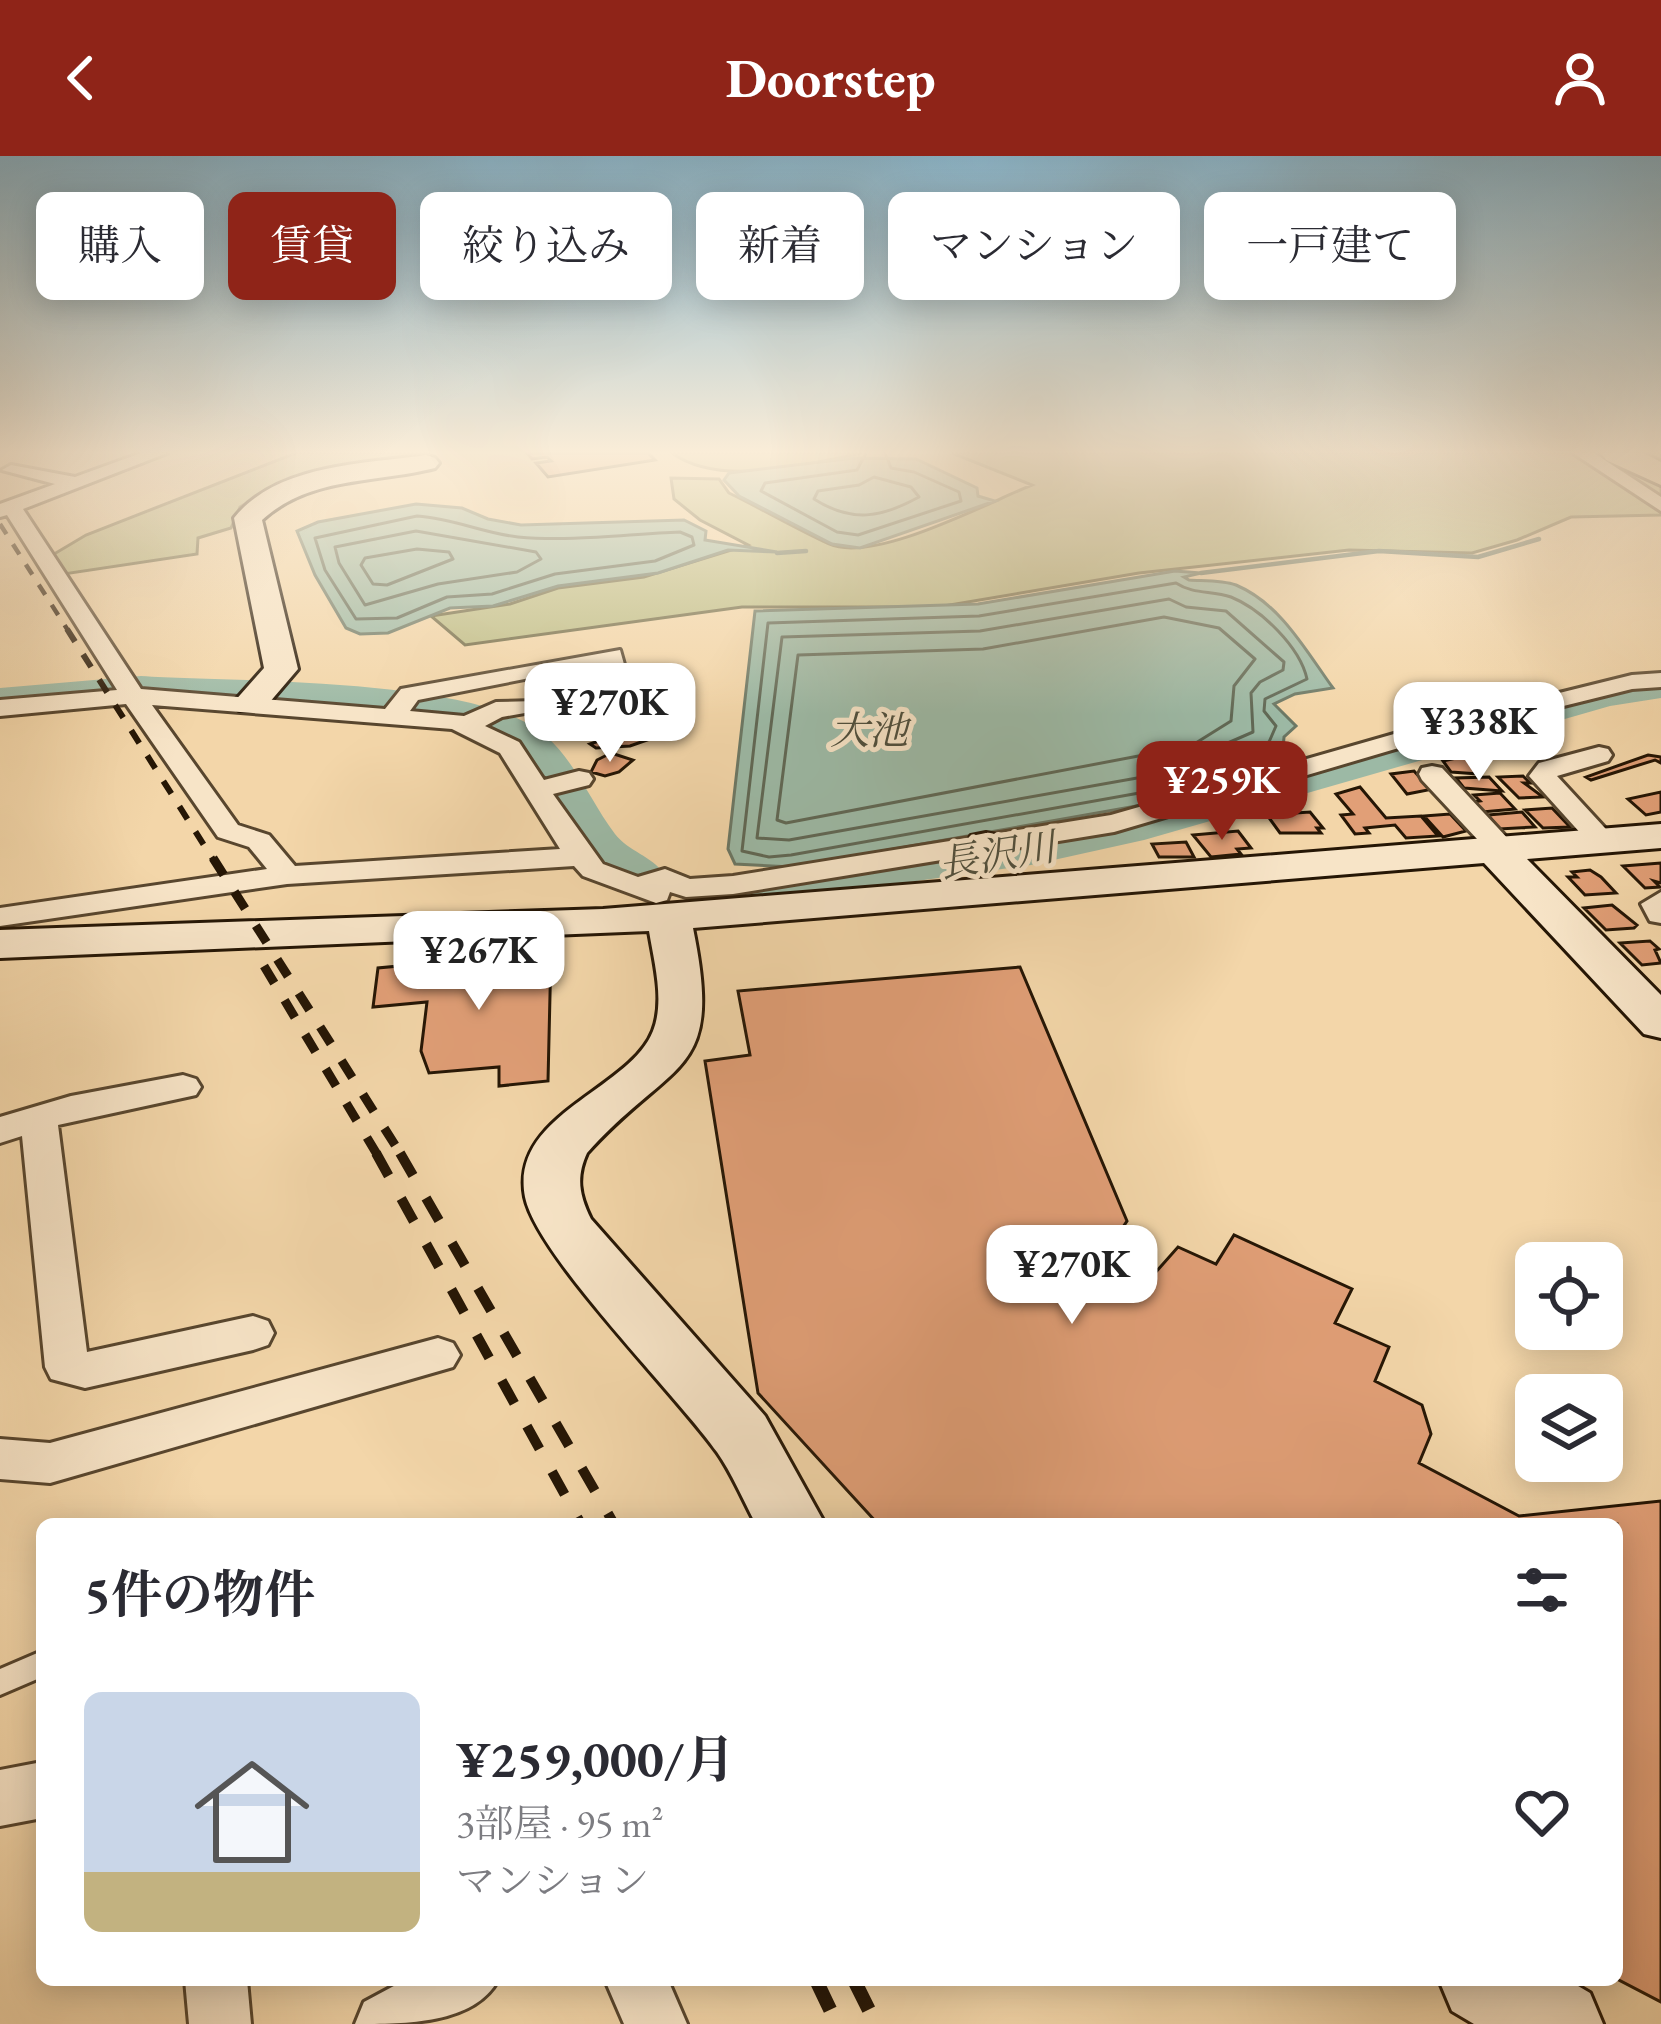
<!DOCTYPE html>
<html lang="ja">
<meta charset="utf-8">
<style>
:root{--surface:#fff;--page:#f2f2f3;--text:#2b2b33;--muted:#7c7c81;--accent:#8f2418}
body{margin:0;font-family:"EB Garamond","Noto Serif JP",serif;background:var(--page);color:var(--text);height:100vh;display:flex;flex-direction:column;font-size:45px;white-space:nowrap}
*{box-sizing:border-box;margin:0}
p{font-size:39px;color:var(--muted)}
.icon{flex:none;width:66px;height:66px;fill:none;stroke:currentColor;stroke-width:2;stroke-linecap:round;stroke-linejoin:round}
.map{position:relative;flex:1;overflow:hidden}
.drawer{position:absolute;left:36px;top:1362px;width:1587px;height:468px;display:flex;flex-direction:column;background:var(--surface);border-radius:18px;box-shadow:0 6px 30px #0003}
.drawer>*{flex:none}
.guide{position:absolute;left:36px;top:36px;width:1590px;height:108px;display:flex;gap:24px}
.controls{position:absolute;left:1515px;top:1086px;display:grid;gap:24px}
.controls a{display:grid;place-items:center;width:108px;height:108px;border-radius:18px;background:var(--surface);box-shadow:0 6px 30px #0003;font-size:60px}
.price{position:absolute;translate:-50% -102px;padding:0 27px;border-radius:24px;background:#fff;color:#222;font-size:39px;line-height:78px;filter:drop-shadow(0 3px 6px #0008)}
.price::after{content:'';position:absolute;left:50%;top:72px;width:36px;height:27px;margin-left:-18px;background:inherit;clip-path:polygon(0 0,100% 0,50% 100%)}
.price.active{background:var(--accent);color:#fff}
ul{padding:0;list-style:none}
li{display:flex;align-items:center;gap:36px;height:300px;padding:0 48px}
li span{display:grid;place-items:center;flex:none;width:336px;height:240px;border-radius:18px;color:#555}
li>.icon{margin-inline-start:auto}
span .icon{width:144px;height:144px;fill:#fffc;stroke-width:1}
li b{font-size:51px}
h2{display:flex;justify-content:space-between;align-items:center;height:144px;padding:0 48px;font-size:51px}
.tag{padding:0 42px;border-radius:18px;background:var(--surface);box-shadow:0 6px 30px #0003;font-size:42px;line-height:108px}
.tag.active{background:var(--accent);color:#fff}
header{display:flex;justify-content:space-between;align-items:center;height:156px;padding:0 48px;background:var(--accent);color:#fff;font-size:54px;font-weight:700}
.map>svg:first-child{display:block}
.green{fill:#bdbd86;stroke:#716a46;stroke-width:3}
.water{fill:#9cb9a5;stroke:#6c7865;stroke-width:3}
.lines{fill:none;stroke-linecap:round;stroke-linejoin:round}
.shore{stroke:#606855;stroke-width:3}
.stream{stroke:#6c7865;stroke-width:4.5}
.river{fill:#9cb9a5;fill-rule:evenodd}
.building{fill:#e19f77;stroke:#251605;stroke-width:3}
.lane-casing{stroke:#58462e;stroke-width:6}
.street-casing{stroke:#58462e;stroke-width:6}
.secondary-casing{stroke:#251605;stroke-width:6}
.highway-casing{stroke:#251605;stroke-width:6}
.lane{fill:#f7e4c7;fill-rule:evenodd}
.street{fill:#f7e4c7;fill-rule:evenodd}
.secondary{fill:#f7e4c7;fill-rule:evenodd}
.highway{fill:#f3d6a9;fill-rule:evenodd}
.rail-far4{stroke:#251605;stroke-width:4.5;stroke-dasharray:12 12;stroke-linecap:butt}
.rail-far3{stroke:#251605;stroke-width:6;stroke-dasharray:15 15;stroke-linecap:butt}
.rail-far2{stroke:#251605;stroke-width:9;stroke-dasharray:20 20;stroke-linecap:butt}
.rail-far1{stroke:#251605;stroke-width:10;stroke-dasharray:26 26;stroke-linecap:butt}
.rail{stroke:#251605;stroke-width:14;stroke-dasharray:33 33;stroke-linecap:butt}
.labels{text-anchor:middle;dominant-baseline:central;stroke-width:10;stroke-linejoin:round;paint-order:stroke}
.far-water-label{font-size:39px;font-style:italic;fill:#4f4f3d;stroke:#f7e4c7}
</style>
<header><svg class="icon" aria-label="back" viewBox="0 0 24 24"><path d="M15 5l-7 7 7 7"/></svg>Doorstep<svg class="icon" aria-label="person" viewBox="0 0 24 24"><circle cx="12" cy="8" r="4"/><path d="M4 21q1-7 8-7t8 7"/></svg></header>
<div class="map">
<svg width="1661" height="1868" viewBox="0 0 1661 1868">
<rect width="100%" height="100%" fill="#f3d6a9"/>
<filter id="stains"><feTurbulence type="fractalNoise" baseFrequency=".00167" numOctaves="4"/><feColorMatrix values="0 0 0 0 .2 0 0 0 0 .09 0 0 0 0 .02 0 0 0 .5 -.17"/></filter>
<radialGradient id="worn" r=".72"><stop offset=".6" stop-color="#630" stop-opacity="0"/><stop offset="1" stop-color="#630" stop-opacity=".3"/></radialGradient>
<path class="green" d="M296 297H425L260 339 240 351 231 372 198 382 197 398 64 418 49 401 86 379Z
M672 297H862C807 308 720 332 672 297Z
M952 297H1661V359L1571 361 1517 384 1472 397 1349 394 1139 417 938 451H742L465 489 431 460 510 448 558 432 644 421 748 389 700 364 674 343 671 322 719 323 729 337C762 353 796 373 829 388 874 408 987 347 1032 329Z"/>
<path class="water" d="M854 302 916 303 977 332 978 340 995 345 860 392 832 388 739 340 724 324 729 317Z
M416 348 462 352 488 363 521 369 684 364 706 375 705 384 777 396 728 394 658 417 558 430 493 450 450 452 388 477 360 478 346 472 315 419 297 375 318 366Z
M1175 415 1201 417 1184 421 1189 424C1203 425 1222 424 1236 429 1281 448 1306 495 1333 532L1295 538 1274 548 1296 570 1284 581 1283 594 1232 613 1215 629 1159 646 792 711 735 708 728 693 755 455 978 448Z"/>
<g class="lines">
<path class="shore" d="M866 297 857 314 765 327 761 335 837 376 858 379 961 345 959 336 914 316 891 312 885 297
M874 321 911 331 919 341C881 362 852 367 814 343L818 335 859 329Z
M417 360C456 363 482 377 518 381 571 386 627 378 680 376L692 381 694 389 655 405 555 418 492 438 447 441 397 462 356 463 325 414 315 382Z
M416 375 536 396 541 403 517 416 438 428 365 449 339 407 335 391Z
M417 393 449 396 453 403 387 429 373 428 361 409 365 402Z
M1176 427C1194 439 1212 434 1231 441 1261 453 1300 491 1307 523L1265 543 1264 555 1276 570 1269 586 1156 634 791 699 769 701 742 695 768 467 979 460Z
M1169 443 1186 451 1226 455 1284 506 1283 514 1260 526 1251 537 1253 576 1154 619 789 684 757 682 782 481 980 475Z
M1164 461 1219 472 1255 503 1234 530 1231 565 1191 590 786 667 777 664 798 499 983 493Z"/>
<path class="stream" d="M777 397 806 395
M1201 417 1379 395 1478 401 1539 383"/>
<path class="river" d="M141 520C234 526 481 521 546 580 576 607 591 646 615 678 628 695 652 700 664 718L658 727 642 731 626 727 587 701 533 614 518 596 479 571 383 557 141 542 0 554V532Z
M1661 520V542L1610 550 1144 684 1031 709 746 749 730 745 723 735 730 725 746 721 1031 683 1136 660 1593 532Z"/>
</g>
<path class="building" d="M527 297H648L655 304 548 321 536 307 551 305 547 301 532 303Z
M637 572 649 580 644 582 647 584 630 590 596 592 590 588Z
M611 597 633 604 619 616 605 620 591 616 597 604Z
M1648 599 1661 601V607L1655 604 1591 624 1586 621Z
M1465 600 1479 618 1451 616 1443 605Z
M1414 615 1422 624 1433 633 1407 638 1391 618Z
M1523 620 1530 627H1524L1543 641 1519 642 1498 621Z
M1489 621 1502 635 1464 632 1456 622Z
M1360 631 1386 662 1421 660 1438 680 1406 682 1395 669 1365 672 1369 677 1355 678 1341 659 1353 658 1336 638Z
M1661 636V656L1646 659 1628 643Z
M1500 637 1515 653 1482 656 1473 646 1480 645 1474 639Z
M1552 652 1570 671 1543 672 1525 654Z
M1310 656 1323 672H1317L1321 677H1280L1267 659Z
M1522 656 1535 671 1499 673 1488 659Z
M1450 658 1466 675 1443 681 1424 660Z
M1238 675 1251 692 1237 693 1241 698 1211 701 1193 679Z
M1186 686 1194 701H1159L1152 688Z
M1661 707V727L1654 725 1660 731 1645 732 1623 710Z
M1590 714 1601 721 1616 737 1585 739 1568 721H1577L1572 716Z
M1612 749 1637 769 1634 772 1606 774 1584 752Z
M1650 785 1659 793 1655 794 1661 807 1642 809 1620 787Z
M551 796 548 925 499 930V911L429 917 421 895 427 846 373 851 378 812Z
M1020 811 1127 1065 1113 1086 1118 1099 1155 1117 1178 1091 1216 1108 1234 1079 1352 1133 1335 1167 1389 1191 1375 1225 1422 1249 1431 1278 1419 1307 1519 1360 1661 1345V1846L1617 1823V1368H878L758 1237 705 905 750 899 738 835Z"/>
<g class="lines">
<g class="lane-casing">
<path id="lane" d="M42 1495V1521L0 1539V1513Z"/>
</g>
<g class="street-casing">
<path id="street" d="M141 297H167L23 353 141 533 385 553 401 533 620 494 627 519 624 524H606L601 508 418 544 410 555 464 560 496 546 536 545 539 550 536 555 502 561 485 570 519 586 544 624 579 615 589 617 593 623 589 629 553 638 603 708 638 721 665 713 690 723 733 720 1111 659 1401 576 1632 519 1661 517V531L1632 533 1419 586 1114 676 733 738 686 741 670 736 667 744 656 747 583 720 574 710 287 728 0 770V752L267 713 249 691 218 681 126 548 0 560V544L117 534 7 359 0 361V348L55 328 2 314 11 309 75 321ZM152 549 452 573 500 597 560 693 295 710 269 679 238 669Z
M1573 297H1594L1661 341V355Z
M1599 591 1608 593 1612 599 1608 605 1557 620 1616 684 1602 693 1592 690 1529 620 1539 607Z
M1432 610 1442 612 1511 686 1516 692 1511 698H1491L1422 624 1419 618 1422 612Z
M1661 736V767L1650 765 1641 748Z
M183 919 196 923 201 931 196 939 58 969 87 1196 253 1160 268 1165 274 1177 268 1189 253 1194 85 1232 51 1223 45 1211 22 980 0 987V961L71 940Z
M438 1182 453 1187 460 1199 453 1211 50 1327 0 1323V1283L50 1287Z
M42 1606V1662L0 1670V1614Z
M185 1824H247L251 1868H189Z
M405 1824H498C474 1868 406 1868 355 1868L364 1846Z
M605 1824H668L687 1868H624Z"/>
</g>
<g class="secondary-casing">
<path id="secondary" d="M426 299 435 302 439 307 435 312C376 327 310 320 262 364L298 513 263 554H239L233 547 264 512 234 362C277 308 364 308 426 299Z
M1661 668V692L1527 703 1661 839V882L1644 878 1484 707 693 772C724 923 674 900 587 997 576 1021 579 1039 591 1063L765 1260 825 1368H756C743 1344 732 1317 717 1296 676 1238 537 1100 525 1041 509 958 630 934 653 875 665 845 654 806 649 775L0 802V774L603 753Z
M986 677 1001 680 1007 689 1002 700 987 703 972 700 966 691 971 680Z
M1439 1824H1568L1590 1837 1603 1868H1474L1452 1855Z"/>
</g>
<g class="highway-casing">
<path id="highway" d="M1601 297H1643L1661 306V329L1606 304Z"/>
</g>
<use href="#lane" class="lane"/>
<use href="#street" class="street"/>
<use href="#secondary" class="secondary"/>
<use href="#highway" class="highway"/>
<path class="rail-far4" d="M0 368 69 476"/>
<path class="rail-far3" d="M67 473 214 705"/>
<path class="rail-far2" d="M213 702 402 1000
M264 810 378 1000"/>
<path class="rail-far1" d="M376 997 581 1368
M400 997 614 1368"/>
<path class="rail" d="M816 1824 837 1868
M854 1824 876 1868"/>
</g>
<linearGradient id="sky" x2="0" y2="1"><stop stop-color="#89b6cd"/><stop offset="0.53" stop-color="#faedd8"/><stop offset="1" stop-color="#faedd8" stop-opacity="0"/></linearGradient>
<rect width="1661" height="559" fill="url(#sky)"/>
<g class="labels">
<g class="far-water-label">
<text x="869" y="574">大池</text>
<text transform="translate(997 699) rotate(-9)">長沢川</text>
</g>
</g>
<rect width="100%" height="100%" filter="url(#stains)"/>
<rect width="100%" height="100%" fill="url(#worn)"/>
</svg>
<div class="controls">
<a><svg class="icon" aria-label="locate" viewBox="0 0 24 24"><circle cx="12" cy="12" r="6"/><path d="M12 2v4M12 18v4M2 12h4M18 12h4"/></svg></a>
<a><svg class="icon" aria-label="layers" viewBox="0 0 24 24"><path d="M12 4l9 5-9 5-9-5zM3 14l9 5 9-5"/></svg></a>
</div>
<b class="price" style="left:610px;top:609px">¥270K</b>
<b class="price" style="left:1479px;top:628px">¥338K</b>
<b class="price active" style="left:1222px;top:687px">¥259K</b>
<b class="price" style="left:479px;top:857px">¥267K</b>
<b class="price" style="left:1072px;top:1171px">¥270K</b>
<div class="guide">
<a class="tag">購入</a>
<a class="tag active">賃貸</a>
<a class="tag">絞り込み</a>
<a class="tag">新着</a>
<a class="tag">マンション</a>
<a class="tag">一戸建て</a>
</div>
<section class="drawer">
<h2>5件の物件<svg class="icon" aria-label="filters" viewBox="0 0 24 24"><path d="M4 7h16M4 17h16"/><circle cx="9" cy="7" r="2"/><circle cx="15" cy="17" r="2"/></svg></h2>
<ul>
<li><span style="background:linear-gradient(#c9d6e8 75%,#c2b280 0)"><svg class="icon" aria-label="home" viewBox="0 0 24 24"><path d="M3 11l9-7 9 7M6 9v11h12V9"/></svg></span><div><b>¥259,000/月</b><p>3部屋 · 95 m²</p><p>マンション</p></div><svg class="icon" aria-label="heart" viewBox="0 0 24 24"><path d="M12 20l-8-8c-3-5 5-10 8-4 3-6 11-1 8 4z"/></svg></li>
</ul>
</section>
</div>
